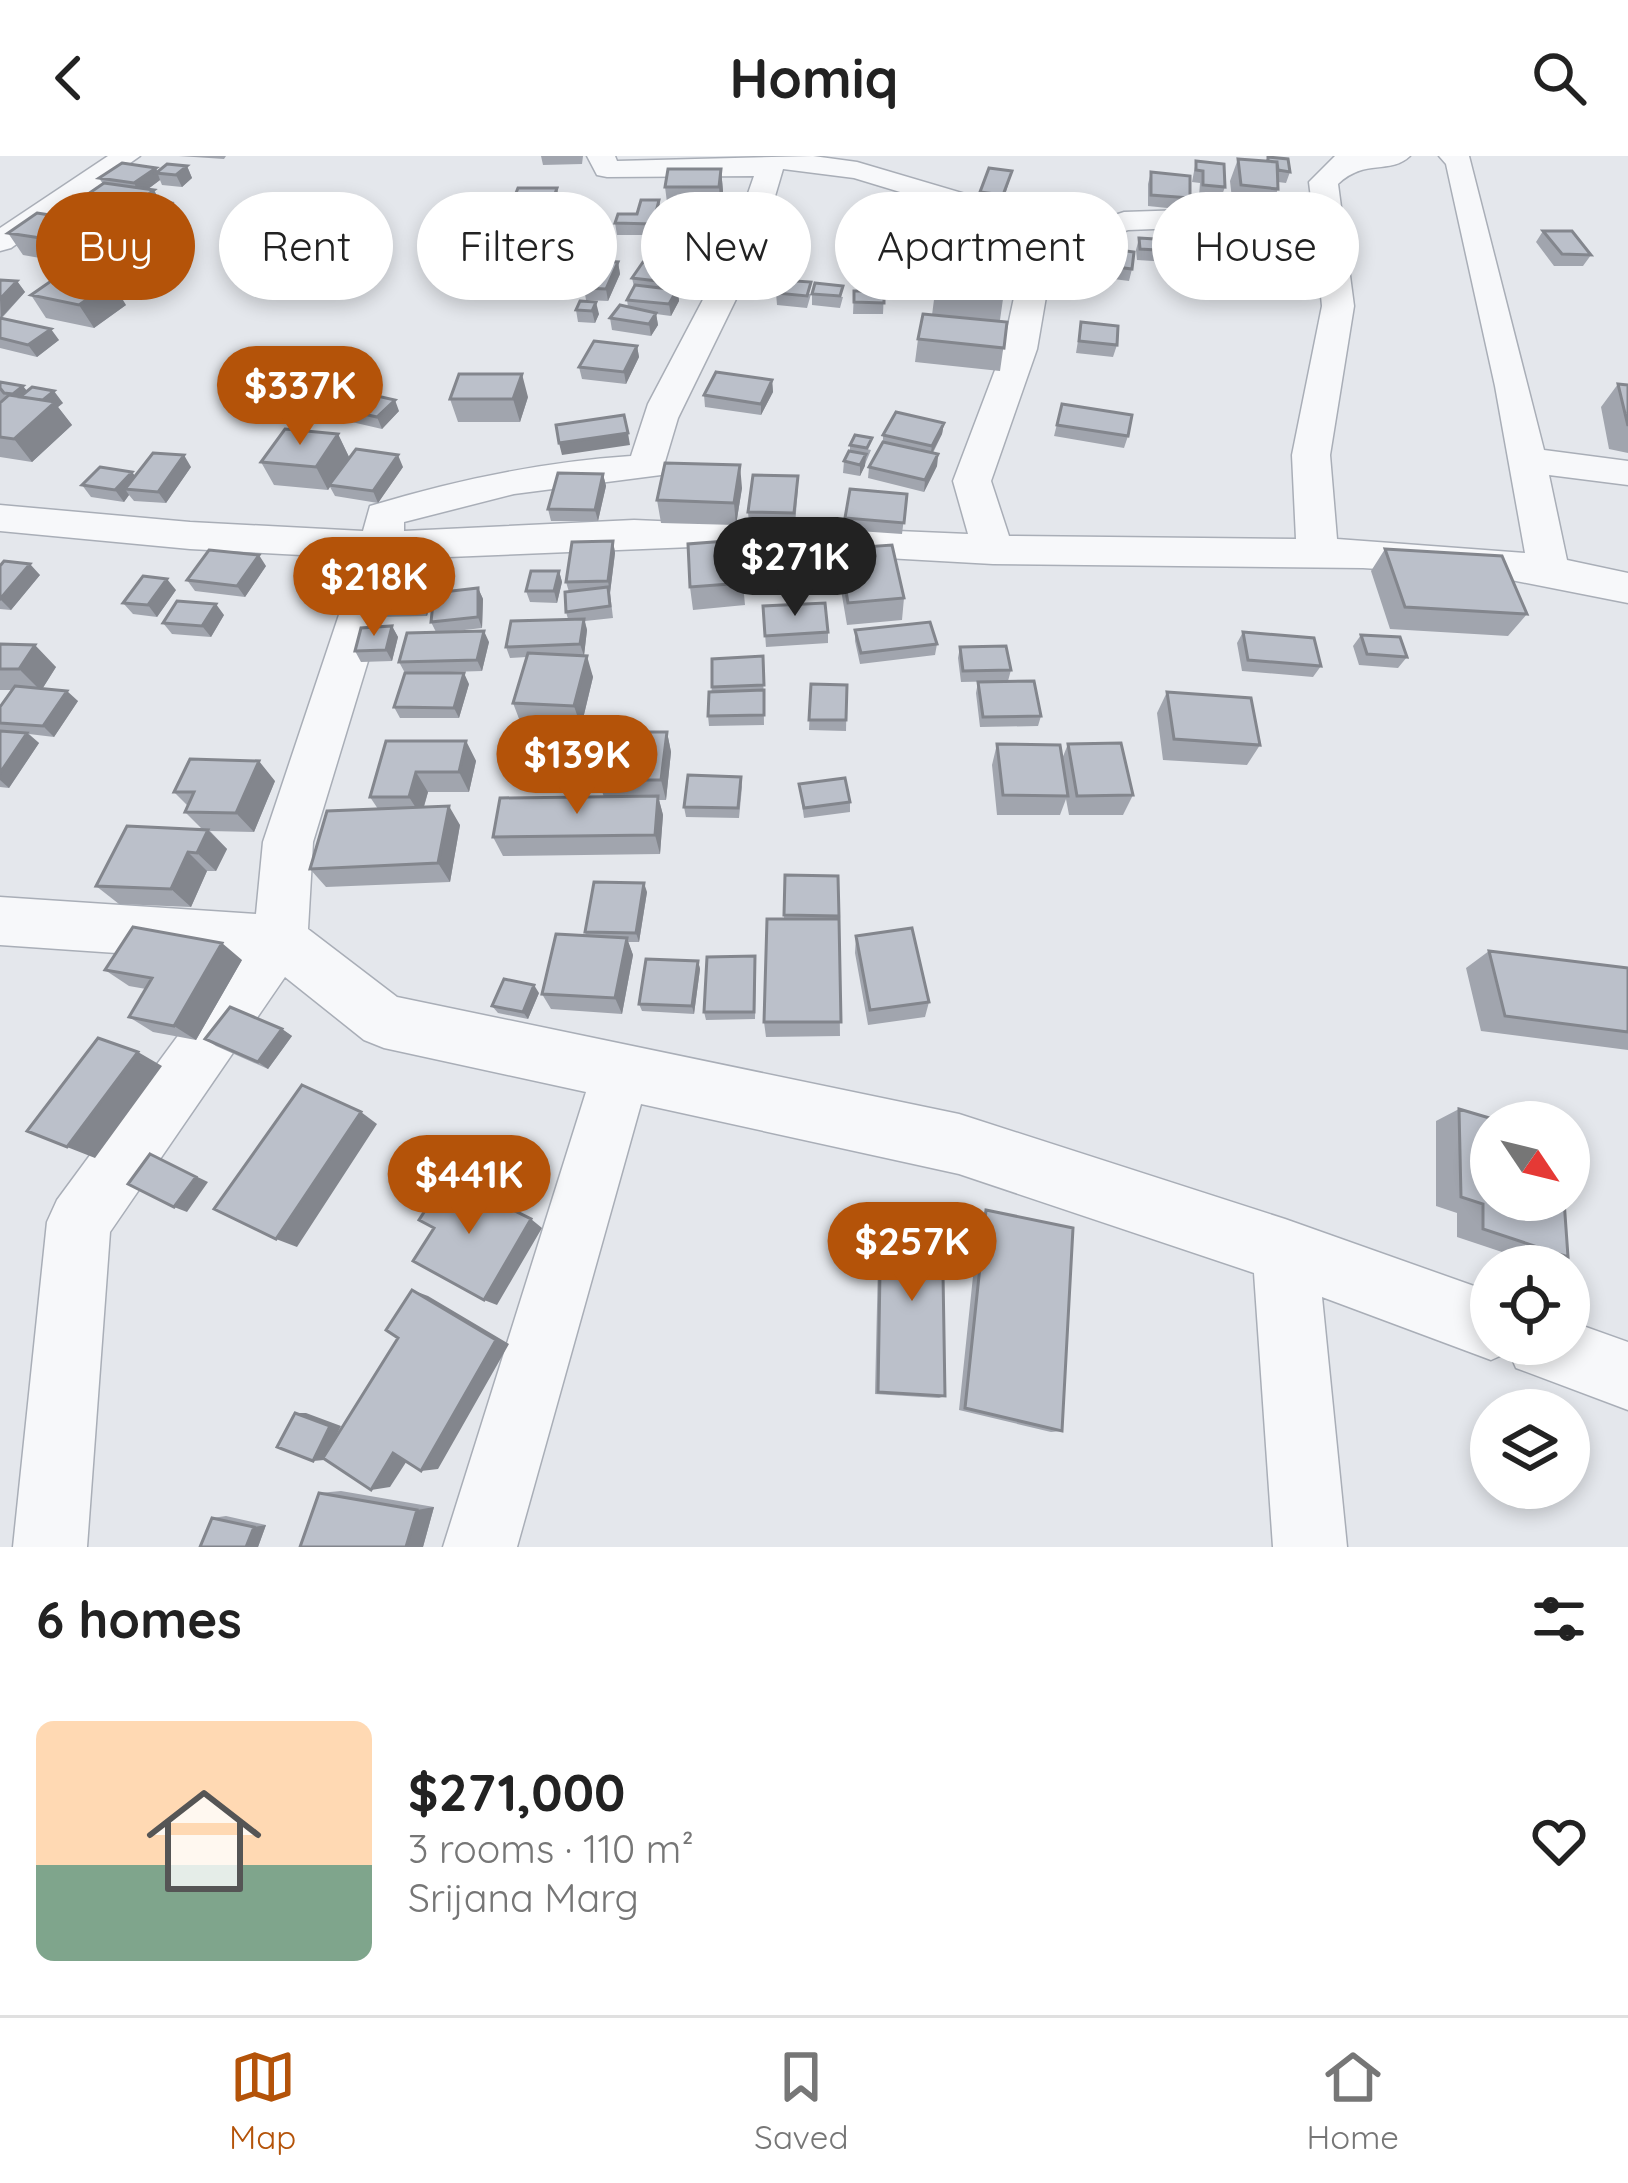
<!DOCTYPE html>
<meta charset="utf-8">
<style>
:root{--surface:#fff;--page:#f6f6f6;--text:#222;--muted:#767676;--line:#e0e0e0;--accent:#b45309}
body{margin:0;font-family:Quicksand,sans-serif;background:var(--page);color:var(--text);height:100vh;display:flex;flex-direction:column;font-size:45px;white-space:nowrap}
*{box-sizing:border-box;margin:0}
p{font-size:39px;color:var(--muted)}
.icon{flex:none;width:66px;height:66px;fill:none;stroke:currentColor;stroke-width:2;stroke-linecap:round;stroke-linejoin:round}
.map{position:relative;height:1391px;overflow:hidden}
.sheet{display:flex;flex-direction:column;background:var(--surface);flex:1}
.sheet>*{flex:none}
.guide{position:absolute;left:36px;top:36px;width:1557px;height:108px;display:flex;gap:24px}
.needle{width:78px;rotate:125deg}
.buttons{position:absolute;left:1470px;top:945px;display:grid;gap:24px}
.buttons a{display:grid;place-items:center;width:120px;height:120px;border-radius:50%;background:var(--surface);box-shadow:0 6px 18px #0003;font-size:60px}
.price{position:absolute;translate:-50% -102px;padding:0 27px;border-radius:42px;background:var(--accent);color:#fff;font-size:39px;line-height:78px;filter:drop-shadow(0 3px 6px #0008)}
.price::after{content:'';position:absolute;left:50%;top:72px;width:36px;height:27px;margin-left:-18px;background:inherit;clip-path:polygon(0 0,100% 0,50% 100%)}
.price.selected{background:#222;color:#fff}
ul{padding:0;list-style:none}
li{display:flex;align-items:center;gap:36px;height:300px;padding:0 36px}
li+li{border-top:3px solid var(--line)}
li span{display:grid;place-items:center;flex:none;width:336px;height:240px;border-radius:18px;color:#555}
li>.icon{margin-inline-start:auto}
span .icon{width:144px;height:144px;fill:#fffc;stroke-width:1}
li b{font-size:51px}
h2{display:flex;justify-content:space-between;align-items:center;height:144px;padding:0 36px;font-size:51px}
.tag{padding:0 42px;border-radius:54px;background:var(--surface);box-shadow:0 6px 18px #0003;font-size:42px;line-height:108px}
.tag.selected{background:var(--accent);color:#fff}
header{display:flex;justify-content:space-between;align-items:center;height:156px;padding:0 36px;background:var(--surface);font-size:54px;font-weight:700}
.dock{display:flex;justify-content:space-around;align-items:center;height:168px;border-top:3px solid var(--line);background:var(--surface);font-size:33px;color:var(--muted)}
.dock a{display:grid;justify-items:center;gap:6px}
.dock .selected{color:var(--accent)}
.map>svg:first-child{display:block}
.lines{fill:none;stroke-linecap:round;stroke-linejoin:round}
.minor-casing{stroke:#a9aeb7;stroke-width:3}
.minor{fill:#f7f8fa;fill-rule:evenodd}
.wall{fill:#a1a5ae}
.shaded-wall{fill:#83868d}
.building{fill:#bbc0ca;stroke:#83868d;stroke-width:3}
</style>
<header><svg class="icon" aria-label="back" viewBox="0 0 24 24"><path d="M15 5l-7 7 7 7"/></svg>Homiq<svg class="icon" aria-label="search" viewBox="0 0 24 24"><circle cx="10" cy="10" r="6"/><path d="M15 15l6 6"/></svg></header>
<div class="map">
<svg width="1628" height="1391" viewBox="0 0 1628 1391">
<rect width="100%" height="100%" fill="#e4e7ec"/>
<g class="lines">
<g class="minor-casing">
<path id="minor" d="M108 0H140L11 92 0 95V72Z
M587 0H615L617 5 813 0 857 6 1047 62 1052 80 1124 56 1312 50 1309 26 1335 0H1410C1390 19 1365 2 1338 28L1354 150 1330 299 1337 383 1525 397 1495 230 1446 8 1439 0H1469L1544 294 1628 305V329L1549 319 1567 404 1628 417V447L1496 421 1363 412 993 408 692 391 399 403 313 686 308 773 397 841 959 958 1285 1063 1491 1136V1188H1569V1165L1628 1186V1254L1516 1212 1509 1196 1491 1204 1322 1141 1347 1391H1273L1254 1117 959 1018 641 948 517 1391H443L586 936 384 892 364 884 285 821 110 1076 87 1391H13L47 1066 57 1044 233 805 0 789V741L256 758 263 686 358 402 190 393 0 375V349L190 366 363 375 370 350C456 324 541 306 631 300L648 248 727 98 754 20 607 21 597 19ZM783 13 854 22 1022 73 1024 95 1003 193 953 325 968 378 634 364 404 375V366L514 338 661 319 678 262 758 98ZM1314 67 1322 150 1292 299 1296 383 1009 380 991 325 1037 193 1053 100 1128 74Z"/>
</g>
<use href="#minor" class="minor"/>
</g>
<path class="wall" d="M179 0H226L224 3Z
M541 0H583L582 8 543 9Z
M1268 1 1290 16 1286 27 1278 26V33L1269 55 1233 52 1230 25 1238 3 1266 5Z
M1196 5 1225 31 1221 42 1199 40 1200 27 1192 26Z
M187 10 192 22 182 31 162 29 160 24 148 33 160 45 171 47 183 69 161 88 102 79 89 57 97 50H95L88 38 103 28 99 22 156 12 158 16Z
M721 13 723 35 721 53 668 54 665 31Z
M1012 15 1002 50 979 48 980 36Z
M1151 16 1190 42 1187 54 1148 50V28Z
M559 43 553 64 513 63 510 52Z
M659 44 660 55 654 79H617L615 67 637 58Z
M1205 53 1249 88 1241 110 1197 106 1198 76Z
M88 65 101 88 74 108 23 99 8 77Z
M708 66 711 87 703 88 704 94 664 97 660 70Z
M964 74 1018 82 1015 93 963 86Z
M1543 75 1591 99 1583 110H1554L1536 86Z
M1139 82 1173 95 1169 106 1137 104 1136 94Z
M1073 88 1132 113 1129 125 1067 117Z
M618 106 620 118 608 145 586 144 584 132Z
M632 122 685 123 678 136 679 145 671 160 656 158 658 169 651 180 612 174 610 162 628 151 627 144 634 131Z
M1006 122 1000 164 1007 166 1000 215 915 206 918 183 932 159 935 136Z
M0 124 17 125 25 136 2 162 59 184 37 201 0 192Z
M854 135H884L883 158H853Z
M776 137 811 138 807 152 777 149Z
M812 138 843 141 840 152 812 149Z
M31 139 126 149 94 172 46 162Z
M580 145 599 158 595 167 578 166 576 154Z
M1081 166 1117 189 1113 201 1076 197Z
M637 190 639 201 626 228 582 223 579 211Z
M772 224 773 236 761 259 705 251 704 239Z
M0 226 63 247 58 251 72 269 32 306 0 301Z
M1618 228 1628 229V297L1609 293 1601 251Z
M528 241 520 266H458L450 243Z
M1062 248 1128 280 1124 292 1054 280Z
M337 252 399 255 382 273 343 264Z
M944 267 942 278 933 297 938 298 937 310 924 336 868 322 869 311 883 286V279Z
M338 278 349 301 341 312 403 311 378 347 335 340 330 331 328 334 274 329 261 306Z
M850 289 871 294 860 320 843 317 844 305 850 295Z
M191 311 166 347 134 345 129 339 124 346 91 341 82 329 132 316 135 320Z
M603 318 606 330 598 365H551L548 353Z
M742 332 736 369 661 367 657 344Z
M798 332 795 369 749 367 748 356Z
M907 338 902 378 844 374 845 362Z
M739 384 745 449 693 454 690 431Z
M613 385 615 397 610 437 613 462 585 465 587 474 584 499 593 521 581 571 521 568 513 547 527 501 510 502 506 491 568 463 566 456 569 436 566 426Z
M863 391 904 442 902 464 847 469 840 428 841 405 862 403Z
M1385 393 1527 458 1508 480 1390 473 1371 415Z
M788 397 825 421V433L791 435Z
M0 410 40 419 11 454 0 453Z
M266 410 245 441 195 435 187 424Z
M559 415 562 426 557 447 530 446 526 435Z
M428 424 433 436 427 460 379 461 373 450Z
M478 432 483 443 482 472 447 476 489 486 482 515 418 517 469 528 459 562H400L394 551 405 517 399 506 436 476 431 466Z
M176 434 157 461 133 458 123 447Z
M763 450 828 476V487L766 491Z
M224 459 211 481 172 478 163 467Z
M392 470 398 481 392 505 361 506 355 495Z
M855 474 937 488 935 499 860 508 855 485Z
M1243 476 1321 510 1313 521 1242 515 1237 487Z
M1361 479 1407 501 1398 512 1359 509 1353 490Z
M0 488 56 511 42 533 78 545 54 581 29 578 39 587 9 632 0 631V551L12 534H0Z
M960 491 1011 514 1008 525 961 526 958 502Z
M763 500 764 569 709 570 708 560 712 531Z
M978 526 1041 560 1038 570 980 571 976 537Z
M811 528 847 529 846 575 809 574Z
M1167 536 1260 589 1247 609 1163 604 1157 557Z
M667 576 671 596 666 644H659L663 659 660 698 503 700 493 681 604 641 598 624Z
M466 585 476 605 469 636H428L424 651 460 669 450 726 326 731 310 713 378 653 370 641Z
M997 588 1062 603 1068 588 1133 639 1123 659H1069L1066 643 1060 659H997L992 609Z
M741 621 742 631 739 662 686 661 684 651Z
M275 625 254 676 210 675 227 693 216 715H207L191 751 119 748 96 730 203 674 185 656 188 650 174 636Z
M799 628 850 646V656L804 662Z
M785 719 838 720 840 880 766 881 764 866 784 763Z
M647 736 639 786H628L633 799 622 858 551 853 542 838 586 780 585 776Z
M856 780 929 846 925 861 868 869 855 797Z
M1489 795 1628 812V894L1481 875 1466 812Z
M242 804 196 884 153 876 129 861 146 833 129 830 105 814Z
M698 805 700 813 694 858 642 855 639 848Z
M756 808 755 863 706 864 704 856Z
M539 837 528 863 498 857 492 850Z
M282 873 292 880 268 913 216 890 205 883Z
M1459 953 1568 1101 1538 1108 1457 1081V1057L1436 1050V965Z
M881 1054 945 1240 939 1242 875 1238 879 1063Z
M986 1054 1062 1275 1051 1276 959 1254 979 1063Z
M341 1335 434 1351 423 1391 319 1337Z
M226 1360 266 1369 258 1391 212 1362Z"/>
<path class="shaded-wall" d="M187 10 192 22 182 31 176 19Z
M156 12 160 24 140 39 134 27Z
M721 13 723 35 721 53 719 31Z
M557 32 559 43 553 64 550 52Z
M154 34 160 45H139Z
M659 44 660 55 654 79 653 68Z
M171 47 183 69 161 88 148 65Z
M88 65 101 88 74 108 60 85Z
M618 106 620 118 608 145 606 133Z
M684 112 685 123 678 136 679 145 671 160 669 148 675 137 674 127Z
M17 125 25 136 1 162 0 143Z
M112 126 126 149 94 172 79 149Z
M596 146 599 158 595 167 592 155Z
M656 157 658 169 651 180 649 168Z
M51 173 59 184 37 201 28 189Z
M637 190 639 201 626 228 624 216Z
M522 218 528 241 520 266 513 243Z
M772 224 773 236 761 259V248Z
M23 230 32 241 25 248 13 238Z
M54 235 63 247 58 251 72 269 32 306 14 283 43 245Z
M395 244 399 255 382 273 377 261Z
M944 267 942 278 930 301 932 290Z
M628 277 630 289 562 299 559 287Z
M338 278 349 301 328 334 316 311Z
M866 298 865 310 860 320V309Z
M938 298 937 310 924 336 925 324Z
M184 299 191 311 166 347 158 336Z
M398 299 403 311 378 347 373 335Z
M740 309 742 332 736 369 734 347Z
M132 316 140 327 125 333 129 339 124 346 115 334Z
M603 318 606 330 598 365 595 354Z
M613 385 615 397 610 437 608 425Z
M259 399 266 410 245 441 237 430Z
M30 408 40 419 11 454 0 443Z
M559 415 562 426 557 447 554 435Z
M167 423 176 434 157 461 148 449Z
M428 424 433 436 427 460 422 449Z
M478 432 483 443 482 472 478 461Z
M216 448 224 459 211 481 202 470Z
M584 463 587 474 584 500 580 488Z
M392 470 398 481 392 505 386 494Z
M484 475 489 486 482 515 477 504Z
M35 489 56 511 41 535 19 513Z
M587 500 593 521 581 571 574 550Z
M464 517 469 528 459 562 454 552Z
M67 535 78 545 54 581 43 570Z
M667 576 671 596 666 644 661 624Z
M27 577 39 587 9 632 0 624V617Z
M466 585 476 605 469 636 459 616Z
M259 605 275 625 254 676 236 657Z
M416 616 428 636 421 660 409 641Z
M658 640 663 659 660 698 655 679Z
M449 650 460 669 450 726 438 707Z
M208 674 227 693 216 715 197 697Z
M188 696 207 715 191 751 171 733Z
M644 727 647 736 639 786 636 777Z
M627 782 633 799 622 858 615 842Z
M222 787 242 804 196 884 174 870Z
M698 805 700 813 694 858 692 850Z
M534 829 539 837 528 863 523 856Z
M282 873 292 880 268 913 258 906Z
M138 896 162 910 95 1002 67 991Z
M361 956 377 968 297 1091 276 1083Z
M150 998 208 1026 187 1056 174 1051Z
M531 1063 542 1072 497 1149 484 1144Z
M412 1134 428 1140 509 1188 438 1313 421 1315Z
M295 1257H306L341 1270 324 1304 313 1305Z
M393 1297H412L390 1331 371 1334Z
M434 1351 423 1391H406L417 1354Z
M266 1369 258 1391H246L254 1371Z"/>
<path class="building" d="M1268 1 1288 3 1290 16 1278 14 1277 6 1268 5Z
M1238 3 1277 6 1278 33 1241 29Z
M1196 5 1224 8 1225 31 1203 29V15L1196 14Z
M122 7 156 12 134 27 99 22Z
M167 8 187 10 176 19 156 17Z
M989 12 1012 15 1003 39 980 36Z
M668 13H721L719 31H665Z
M1151 16 1190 20V42L1151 39Z
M104 27 154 34 142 43 112 39 109 41 88 38Z
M518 32H557L550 52H510Z
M112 39 171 47 148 65 89 57Z
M641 44H659L653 68 615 67 618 58H637Z
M1205 53 1248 58 1249 88 1205 83Z
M37 57 88 65 60 85 8 77Z
M968 64 1020 70 1017 81 964 74Z
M708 66 710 76H702L703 83 662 86 660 70Z
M1543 75H1572L1591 99 1562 98Z
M1139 82 1171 84 1173 95 1140 93Z
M1073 88 1134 96 1132 113 1069 105Z
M597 105 618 106 606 133 584 132Z
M643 106 684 112 674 127 632 122Z
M64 116 112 126 79 149 31 139Z
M938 116 1006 122 1004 141 935 136Z
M0 124 17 125 0 143Z
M781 124 811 126 807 140 776 137Z
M815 127 843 130 840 140 812 138Z
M635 129 677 134 669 148 627 144Z
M854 135H884V147L854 146Z
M580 145 596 146 592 155 576 154Z
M620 149 656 157 649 168 610 162Z
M923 158 1007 166 1004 192 918 183Z
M0 162 51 173 28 189 0 182Z
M1081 166 1118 170 1117 189 1079 185Z
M594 185 637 190 624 216 579 211Z
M716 216 772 224 761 248 704 239Z
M459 218H522L513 243H450Z
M0 226 23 230 13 238 4 237 0 232Z
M1618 228 1628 229V270Z
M32 231 54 235 43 244 20 241Z
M355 235 395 244 377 261 337 252Z
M9 239 55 246 14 283 0 281V247Z
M1062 248 1132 259 1128 280 1057 269Z
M896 256 944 267 932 290 883 279Z
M624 259 628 277 559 287 556 269Z
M285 273 338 278 316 311 261 306Z
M855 279 872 282 867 292 850 289Z
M883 286 938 298 925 324 869 311Z
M356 293 398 299 373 335 329 329Z
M849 295 866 298 860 309 844 305Z
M153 297 184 299 158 336 125 333Z
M665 307 740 309 734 347 657 344Z
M100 311 132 316 115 334 82 329Z
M558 317 603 318 595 354 548 353Z
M753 319 798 320 794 357 748 356Z
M850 333 907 338 904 367 845 362Z
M739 384 743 427 690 431 688 388Z
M613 385 608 425 566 426 572 386Z
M892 389 904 442 848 447 841 405 866 403 863 391Z
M1385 393 1502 400 1527 458 1405 451Z
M209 394 259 399 237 430 187 424Z
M821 395 825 421 790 424 788 397Z
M4 405 30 408 0 443V410Z
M531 415H559L554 435H526Z
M143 420 167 423 148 449 123 447Z
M428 424 422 449 373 450 380 426Z
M608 431 610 450 566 456 565 436Z
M478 432V461L431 466 434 437Z
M177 445 216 448 202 470 163 467Z
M825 447 828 476 765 480 763 450Z
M584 463 580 488 506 491 511 465Z
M930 466 937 488 861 497 855 474Z
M392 470 386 494 355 495 361 472Z
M484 475 477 504 399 506 407 477Z
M1243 476 1314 482 1321 510 1248 504Z
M1361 479 1400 481 1407 501 1367 498Z
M0 488 35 489 19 513H0Z
M1006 490 1011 514 963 515 960 491Z
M528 497 587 500 574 550 513 547Z
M763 500 764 529 712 531V503Z
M405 517H464L454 552 394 551Z
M1034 525 1041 560 983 561 978 526Z
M811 528 847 529 846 564H809Z
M15 530 67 535 43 570 0 567V551Z
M764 534V559L708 560 709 536Z
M1167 536 1251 542 1260 589 1174 583Z
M0 575 27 577 0 617Z
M606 576H667L661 624H598Z
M386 585H466L459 616H416L409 641H370Z
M1121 587 1133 639 1077 640 1068 588Z
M997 588 1060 589 1068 640 1003 639Z
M190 603 259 605 236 657 185 656 194 636H174Z
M688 619 741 621 738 652 684 651Z
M845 622 850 646 804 652 799 628Z
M658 640 655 679 493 681 500 642Z
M449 650 438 707 310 713 327 655Z
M127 670 208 674 197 697 188 696 171 733 96 730Z
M785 719 838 720 839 760 784 759Z
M594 726 644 727 636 777 585 776Z
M767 763H839L841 866H764Z
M133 771 222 787 174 870 129 861 152 822 105 814Z
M912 772 929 846 870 854 856 780Z
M556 778 627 782 615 842 542 838Z
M1489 795 1628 812V876L1505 860Z
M755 800 754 856H704L707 801Z
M646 803 698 805 692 850 639 848Z
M504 823 534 829 523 856 492 850Z
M230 851 282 873 258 906 205 883Z
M98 882 138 896 67 991 27 975Z
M302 929 361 956 276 1083 214 1053Z
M1459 953 1503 966H1491V1044H1564L1568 1101 1483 1073V1048L1461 1041Z
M150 998 196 1021 174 1051 128 1028Z
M447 1021 531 1063 484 1144 413 1105 434 1072 419 1064Z
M881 1054 942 1057 945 1240 878 1236Z
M986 1054 1073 1072 1062 1275 965 1252Z
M412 1134 496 1184 421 1315 393 1297 371 1334 323 1302 398 1182 386 1174Z
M295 1257 330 1270 313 1305 277 1291Z
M319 1337 417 1354 406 1391H300Z
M212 1362 254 1371 246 1391H200Z"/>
</svg>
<div class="buttons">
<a><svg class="needle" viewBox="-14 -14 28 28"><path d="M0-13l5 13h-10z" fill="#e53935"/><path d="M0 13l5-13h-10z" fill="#767676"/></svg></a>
<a><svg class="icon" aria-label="locate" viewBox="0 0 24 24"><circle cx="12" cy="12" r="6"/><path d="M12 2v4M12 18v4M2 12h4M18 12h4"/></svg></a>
<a><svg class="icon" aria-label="layers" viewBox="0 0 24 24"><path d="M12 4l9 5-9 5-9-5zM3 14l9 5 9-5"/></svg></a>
</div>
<b class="price" style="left:300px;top:292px">$337K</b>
<b class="price selected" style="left:795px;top:463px">$271K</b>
<b class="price" style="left:374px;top:483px">$218K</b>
<b class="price" style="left:577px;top:661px">$139K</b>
<b class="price" style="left:469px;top:1081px">$441K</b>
<b class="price" style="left:912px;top:1148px">$257K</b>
<div class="guide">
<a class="tag selected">Buy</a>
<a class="tag">Rent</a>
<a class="tag">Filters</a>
<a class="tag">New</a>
<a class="tag">Apartment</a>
<a class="tag">House</a>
</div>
</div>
<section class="sheet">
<h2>6 homes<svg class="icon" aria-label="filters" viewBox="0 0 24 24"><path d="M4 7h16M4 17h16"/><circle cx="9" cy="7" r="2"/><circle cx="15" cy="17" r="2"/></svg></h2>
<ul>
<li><span style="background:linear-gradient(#ffd9b3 60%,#7fa58c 0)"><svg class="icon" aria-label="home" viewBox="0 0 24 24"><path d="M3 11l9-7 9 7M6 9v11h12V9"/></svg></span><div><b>$271,000</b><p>3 rooms · 110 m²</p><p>Srijana Marg</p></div><svg class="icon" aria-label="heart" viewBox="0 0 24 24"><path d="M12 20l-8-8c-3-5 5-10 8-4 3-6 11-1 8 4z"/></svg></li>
</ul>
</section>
<nav class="dock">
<a class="selected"><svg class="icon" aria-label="map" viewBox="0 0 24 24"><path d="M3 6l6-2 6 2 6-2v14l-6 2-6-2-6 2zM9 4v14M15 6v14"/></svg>Map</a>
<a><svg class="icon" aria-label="saved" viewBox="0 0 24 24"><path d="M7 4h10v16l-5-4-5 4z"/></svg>Saved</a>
<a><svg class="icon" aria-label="home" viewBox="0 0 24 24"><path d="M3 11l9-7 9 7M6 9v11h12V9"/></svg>Home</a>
</nav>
